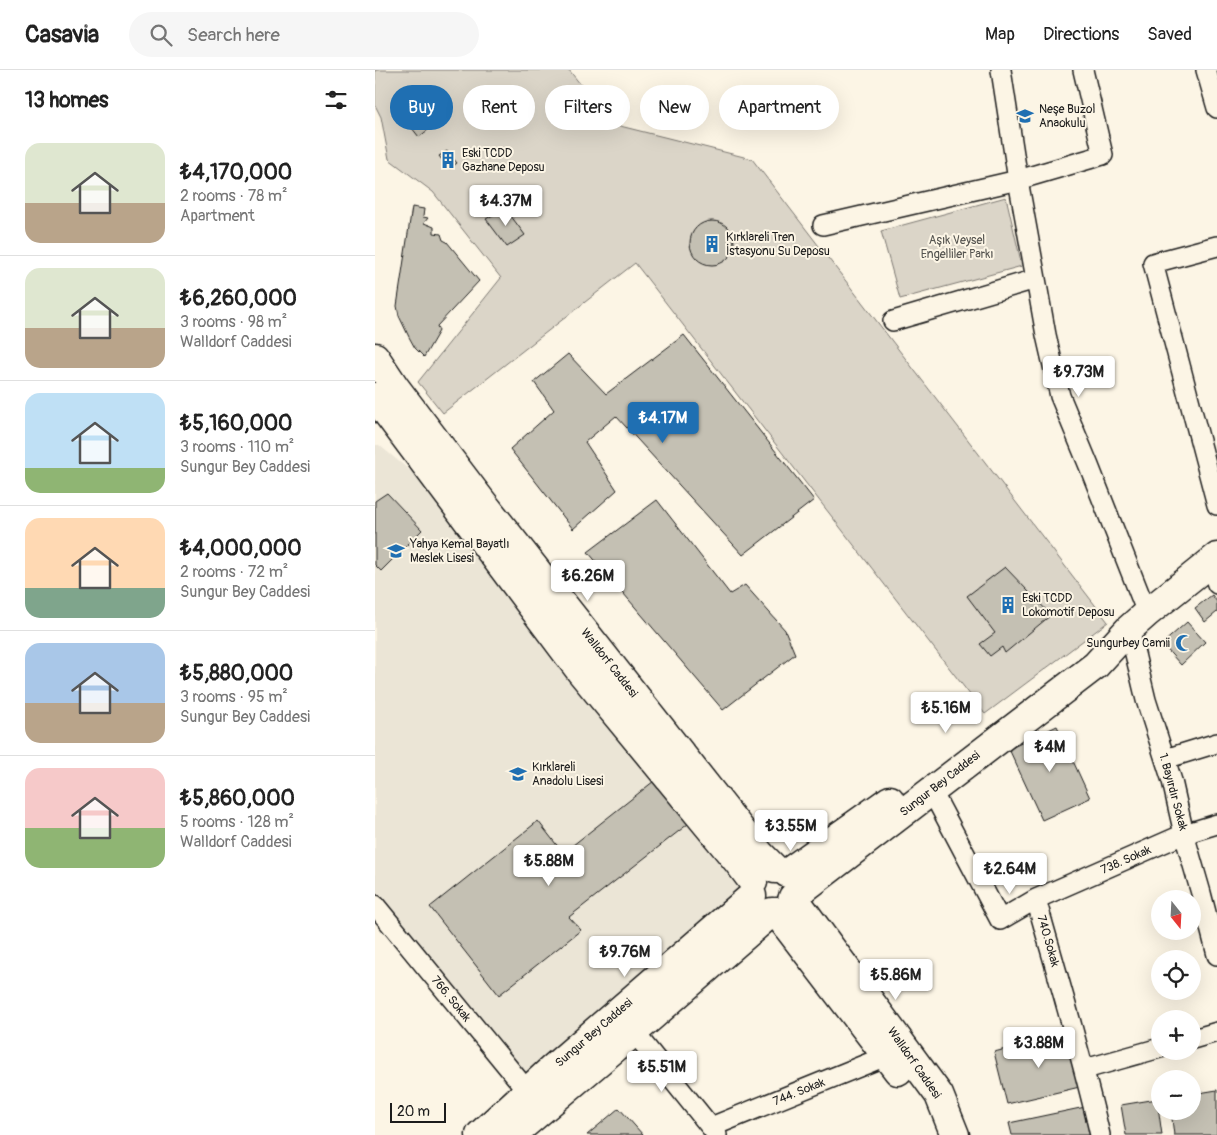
<!DOCTYPE html>
<meta charset="utf-8">
<style>
:root{--surface:#fff;--page:#f6f6f6;--text:#222;--muted:#767676;--line:#e0e0e0;--accent:#1f6fb2}
body{margin:0;font-family:Pangolin,sans-serif;background:var(--page);color:var(--text);height:100vh;display:flex;flex-direction:column;font-size:19px;white-space:nowrap}
*{box-sizing:border-box;margin:0}
p{font-size:16px;color:var(--muted)}
.icon{flex:none;width:28px;height:28px;fill:none;stroke:currentColor;stroke-width:2;stroke-linecap:round;stroke-linejoin:round}
.map{position:relative;flex:1;overflow:hidden}
.panel{display:flex;flex-direction:column;background:var(--surface);width:375px}
.panel>*{flex:none}
.banner{position:absolute;left:15px;top:15px;width:475px;height:45px;display:flex;gap:10px}
.needle{width:32px;rotate:162deg}
.controls{position:absolute;left:776px;top:820px;display:grid;gap:10px}
.controls a{display:grid;place-items:center;width:50px;height:50px;border-radius:50%;background:var(--surface);box-shadow:0 5px 20px #0002;font-size:25px}
.scale{position:absolute;left:15px;bottom:12px;width:56px;box-sizing:border-box;padding-left:5px;border:2px solid #1c1c1c;border-top:0;font-size:14px;line-height:18px;white-space:nowrap;color:#1c1c1c;-webkit-text-stroke:4px #fcf5e5;paint-order:stroke}
.price{position:absolute;translate:-50% -42px;padding:0 11px;border-radius:5px;background:#fff;color:#222;font-size:16px;line-height:32px;filter:drop-shadow(0 1px 2px #0008)}
.price::after{content:'';position:absolute;left:50%;top:30px;width:15px;height:11px;margin-left:-8px;background:inherit;clip-path:polygon(0 0,100% 0,50% 100%)}
.price.active{background:var(--accent);color:#fff}
ul{padding:0;list-style:none}
li{display:flex;align-items:center;gap:15px;height:125px;padding:0 25px}
li+li{border-top:1px solid var(--line)}
li span{display:grid;place-items:center;flex:none;width:140px;height:100px;border-radius:15px;color:#555}
li>.icon{margin-inline-start:auto}
span .icon{width:60px;height:60px;fill:#fffc;stroke-width:1}
li b{font-size:21px}
h2{display:flex;justify-content:space-between;align-items:center;height:60px;padding:0 25px;font-size:21px}
.tag{padding:0 18px;border-radius:22px;background:var(--surface);box-shadow:0 5px 20px #0002;font-size:18px;line-height:45px}
.tag.active{background:var(--accent);color:#fff}
header{display:flex;align-items:center;gap:30px;box-sizing:border-box;height:70px;padding:0 25px;background:var(--surface);border-bottom:1px solid var(--line)}
header strong{font-size:24px}
nav{display:flex;gap:28px;margin-inline-start:auto;font-size:18px}
.search{width:350px;height:45px;background:var(--page);display:flex;align-items:center;gap:12px;box-sizing:border-box;padding:0 18px;border-radius:28px;color:var(--muted);font-size:19px}
main{display:flex;flex:1;min-height:0}
.map>svg:first-child{display:block}
.built{fill:#ebe5d6}
.green{fill:#dbd5c8;stroke:#7c7872}
.building{fill:#c4c0b3;stroke:#1c1c1c}
.lines{fill:none;stroke-linecap:round;stroke-linejoin:round}
.street-casing{stroke:#1c1c1c;stroke-width:22}
.secondary-casing{stroke:#1c1c1c;stroke-width:31}
.street{stroke:#fcf5e5;stroke-width:19}
.secondary{stroke:#fcf5e5;stroke-width:28}
.labels{text-anchor:middle;dominant-baseline:central;stroke-width:4;stroke-linejoin:round;paint-order:stroke}
.poi-label{font-size:12px;fill:#1c1c1c;stroke:#fcf5e5;text-anchor:start}
.park-label{font-size:12px;fill:#555450;stroke:#fcf5e5}
.street-label{font-size:12px;fill:#1c1c1c;stroke:#fcf5e5}
</style>
<header>
<strong>Casavia</strong>
<div class="search"><svg class="icon" aria-label="search" viewBox="0 0 24 24"><circle cx="10" cy="10" r="6"/><path d="M15 15l6 6"/></svg>Search here</div>
<nav><a>Map</a><a>Directions</a><a>Saved</a></nav>
</header>
<main>
<section class="panel">
<h2>13 homes<svg class="icon" aria-label="filters" viewBox="0 0 24 24"><path d="M4 7h16M4 17h16"/><circle cx="9" cy="7" r="2"/><circle cx="15" cy="17" r="2"/></svg></h2>
<ul>
<li><span style="background:linear-gradient(#dfe7d0 60%,#b9a48a 0)"><svg class="icon" aria-label="home" viewBox="0 0 24 24"><path d="M3 11l9-7 9 7M6 9v11h12V9"/></svg></span><div><b>₺4,170,000</b><p>2 rooms · 78 m²</p><p>Apartment</p></div></li>
<li><span style="background:linear-gradient(#dfe7d0 60%,#b9a48a 0)"><svg class="icon" aria-label="home" viewBox="0 0 24 24"><path d="M3 11l9-7 9 7M6 9v11h12V9"/></svg></span><div><b>₺6,260,000</b><p>3 rooms · 98 m²</p><p>Walldorf Caddesi</p></div></li>
<li><span style="background:linear-gradient(#bfe0f5 75%,#8fb573 0)"><svg class="icon" aria-label="home" viewBox="0 0 24 24"><path d="M3 11l9-7 9 7M6 9v11h12V9"/></svg></span><div><b>₺5,160,000</b><p>3 rooms · 110 m²</p><p>Sungur Bey Caddesi</p></div></li>
<li><span style="background:linear-gradient(#ffd9b3 70%,#7fa58c 0)"><svg class="icon" aria-label="home" viewBox="0 0 24 24"><path d="M3 11l9-7 9 7M6 9v11h12V9"/></svg></span><div><b>₺4,000,000</b><p>2 rooms · 72 m²</p><p>Sungur Bey Caddesi</p></div></li>
<li><span style="background:linear-gradient(#a9c7e8 60%,#b9a48a 0)"><svg class="icon" aria-label="home" viewBox="0 0 24 24"><path d="M3 11l9-7 9 7M6 9v11h12V9"/></svg></span><div><b>₺5,880,000</b><p>3 rooms · 95 m²</p><p>Sungur Bey Caddesi</p></div></li>
<li><span style="background:linear-gradient(#f6c9c9 60%,#8fb573 0)"><svg class="icon" aria-label="home" viewBox="0 0 24 24"><path d="M3 11l9-7 9 7M6 9v11h12V9"/></svg></span><div><b>₺5,860,000</b><p>5 rooms · 128 m²</p><p>Walldorf Caddesi</p></div></li>
</ul>
</section>
<div class="map">
<svg width="842" height="1065" viewBox="0 0 842 1065">
<rect width="100%" height="100%" fill="#fcf5e5"/>
<filter id="ink" filterUnits="userSpaceOnUse"><feTurbulence type="fractalNoise" baseFrequency=".02" numOctaves="2"/><feDisplacementMap in="SourceGraphic" scale="10" xChannelSelector="R" yChannelSelector="G"/><feConvolveMatrix kernelMatrix="1 2 1 2 8 2 1 2 1" color-interpolation-filters="sRGB"/></filter>
<g filter="url(#ink)">
<path class="built" d="M0 375H4L85 442 365 807 371 827 152 1022 0 836Z"/>
<path class="green" d="M0 0H194L237 54 377 89 733 552 610 644 260 193 68 343 43 312 126 208 58 122 14 89 6 47 0 35Z
M631 127 647 196 525 229 506 161Z"/>
<path class="building" d="M37 19 63 52 44 67 18 34Z
M72 81 82 93 74 99 64 86Z
M37 137 49 139 48 147 53 148 49 153 59 157V163L66 164 68 170 72 172 104 211 62 256 64 261 49 287 40 278 34 267 24 246 22 236Z
M130 138 150 165 132 177 111 149Z
M315 173a22 22 0 1 1 44 0a22 22 0 1 1-44 0Z
M309 265 439 430 368 485 241 346 210 372 242 420 198 459 135 379 179 340 159 312 193 284 231 324Z
M12 423 47 460 6 501 0 495V431Z
M282 430 355 524 370 515 410 560 420 584 348 640 213 482Z
M630 497 676 545 630 583 627 577 615 586 605 574 620 563 592 526Z
M837 525 842 532V542L830 552 820 538Z
M812 552 830 572 806 595 787 574Z
M682 656 715 728 667 750 634 679Z
M279 711 313 754 194 847 206 860 124 925 55 837 163 751 188 783Z
M696 963 709 1016 632 1034 619 982Z
M842 1020V1065H799L796 1041H818V1024Z
M782 1029 787 1065H751L746 1035Z
M715 1036 721 1065H637L634 1053Z
M244 1038 268 1065H212Z"/>
<g class="lines">
<g class="street-casing">
<path id="street" d="M626 0 643 110 661 209 671 265 685 326 714 396 772 543
M831 0 842 38
M448 155 643 110 728 85 708 0
M842 176 778 193 842 435
M518 251 661 209
M835 492 842 514
M754 559 771 630 797 711 809 764 826 823 842 885
M790 689 842 673
M555 722 561 729 625 850 661 829 809 764 842 754
M661 829C683 908 707 986 725 1065
M0 835 159 1029
M259 962 342 1065
M818 969 842 962
M710 999 785 978
M336 1057 511 986"/>
</g>
<g class="secondary-casing">
<path id="secondary" d="M0 287 20 317 105 429 385 784 400 799
M0 327 206 602 363 792 378 812
M412 803 515 730
M418 827 721 595 754 559 772 543 842 487
M417 830 425 836 564 1025 580 1065
M401 842 523 1001
M105 1065 179 997 377 826
M137 1065 259 962 397 842"/>
</g>
<use href="#street" class="street"/>
<use href="#secondary" class="secondary"/>
</g>
</g>
<defs>
<g id="school-bare" transform="scale(1.35)"><path d="M0-5L7-2L0 1L-7-2ZM-4 1L0 2.5L4 1V4Q0 6-4 4Z" fill="#1f6fb2" stroke="#fcf5e5" stroke-width="2.5" paint-order="stroke"/></g>
<g id="building-bare" transform="scale(1.35)"><path d="M-4-6H4V6H1V3H-1V6H-4ZM-2.5-4.3h1.7v1.8h-1.7ZM.8-4.3h1.7v1.8H.8ZM-2.5-1h1.7V.8h-1.7ZM.8-1h1.7V.8H.8Z" fill="#1f6fb2" stroke="#fcf5e5" stroke-width="2.5" paint-order="stroke"/></g>
<g id="mosque-bare" transform="scale(1.35)"><path d="M3.5-4.9A6 6 0 1 0 3.5 4.9A5 5 0 1 1 3.5-4.9Z" fill="#1f6fb2" stroke="#fcf5e5" stroke-width="2.5" paint-order="stroke"/></g>
</defs>
<g fill-rule="evenodd">
<use href="#school-bare" x="650" y="46"/>
<use href="#building-bare" x="73" y="90"/>
<use href="#building-bare" x="337" y="174"/>
<use href="#school-bare" x="21" y="481"/>
<use href="#building-bare" x="633" y="535"/>
<use href="#mosque-bare" x="809" y="573"/>
<use href="#school-bare" x="143" y="704"/>
</g>
<g class="labels">
<g class="poi-label">
<text x="664" y="39">Neşe Buzol<tspan x="664" dy="14">Anaokulu</tspan></text>
<text x="87" y="83">Eski TCDD<tspan x="87" dy="14">Gazhane Deposu</tspan></text>
<text x="351" y="167">Kırklareli Tren<tspan x="351" dy="14">İstasyonu Su Deposu</tspan></text>
<text x="35" y="474">Yahya Kemal Bayatlı<tspan x="35" dy="14">Meslek Lisesi</tspan></text>
<text x="647" y="528">Eski TCDD<tspan x="647" dy="14">Lokomotif Deposu</tspan></text>
<text x="795" y="573" text-anchor="end">Sungurbey Camii</text>
<text x="157" y="697">Kırklareli<tspan x="157" dy="14">Anadolu Lisesi</tspan></text>
</g>
<g class="park-label">
<text x="582" y="170">Aşık Veysel<tspan x="582" dy="14">Engelliler Parkı</tspan></text>
</g>
<g class="street-label">
<text transform="translate(234 593) rotate(52)">Walldorf Caddesi</text>
<text transform="translate(565 714) rotate(-38)">Sungur Bey Caddesi</text>
<text transform="translate(798 722) rotate(75)">1. Bayırdır Sokak</text>
<text transform="translate(751 790) rotate(-24)">738. Sokak</text>
<text transform="translate(673 871) rotate(74)">740.Sokak</text>
<text transform="translate(76 929) rotate(51)">766. Sokak</text>
<text transform="translate(219 963) rotate(-41)">Sungur Bey Caddesi</text>
<text transform="translate(539 993) rotate(55)">Walldorf Caddesi</text>
<text transform="translate(424 1022) rotate(-22)">744. Sokak</text>
</g>
</g>
</svg>
<div class="controls">
<a><svg class="needle" viewBox="-14 -14 28 28"><path d="M0-13l5 13h-10z" fill="#e53935"/><path d="M0 13l5-13h-10z" fill="#767676"/></svg></a>
<a><svg class="icon" aria-label="locate" viewBox="0 0 24 24"><circle cx="12" cy="12" r="6"/><path d="M12 2v4M12 18v4M2 12h4M18 12h4"/></svg></a>
<a>+</a>
<a>−</a>
</div>
<div class="scale">20 m</div>
<b class="price" style="left:131px;top:157px">₺4.37M</b>
<b class="price" style="left:704px;top:328px">₺9.73M</b>
<b class="price active" style="left:288px;top:374px">₺4.17M</b>
<b class="price" style="left:213px;top:532px">₺6.26M</b>
<b class="price" style="left:571px;top:664px">₺5.16M</b>
<b class="price" style="left:675px;top:703px">₺4M</b>
<b class="price" style="left:416px;top:782px">₺3.55M</b>
<b class="price" style="left:174px;top:817px">₺5.88M</b>
<b class="price" style="left:635px;top:825px">₺2.64M</b>
<b class="price" style="left:250px;top:908px">₺9.76M</b>
<b class="price" style="left:521px;top:931px">₺5.86M</b>
<b class="price" style="left:664px;top:999px">₺3.88M</b>
<b class="price" style="left:287px;top:1023px">₺5.51M</b>
<div class="banner">
<a class="tag active">Buy</a>
<a class="tag">Rent</a>
<a class="tag">Filters</a>
<a class="tag">New</a>
<a class="tag">Apartment</a>
</div>
</div>
</main>
